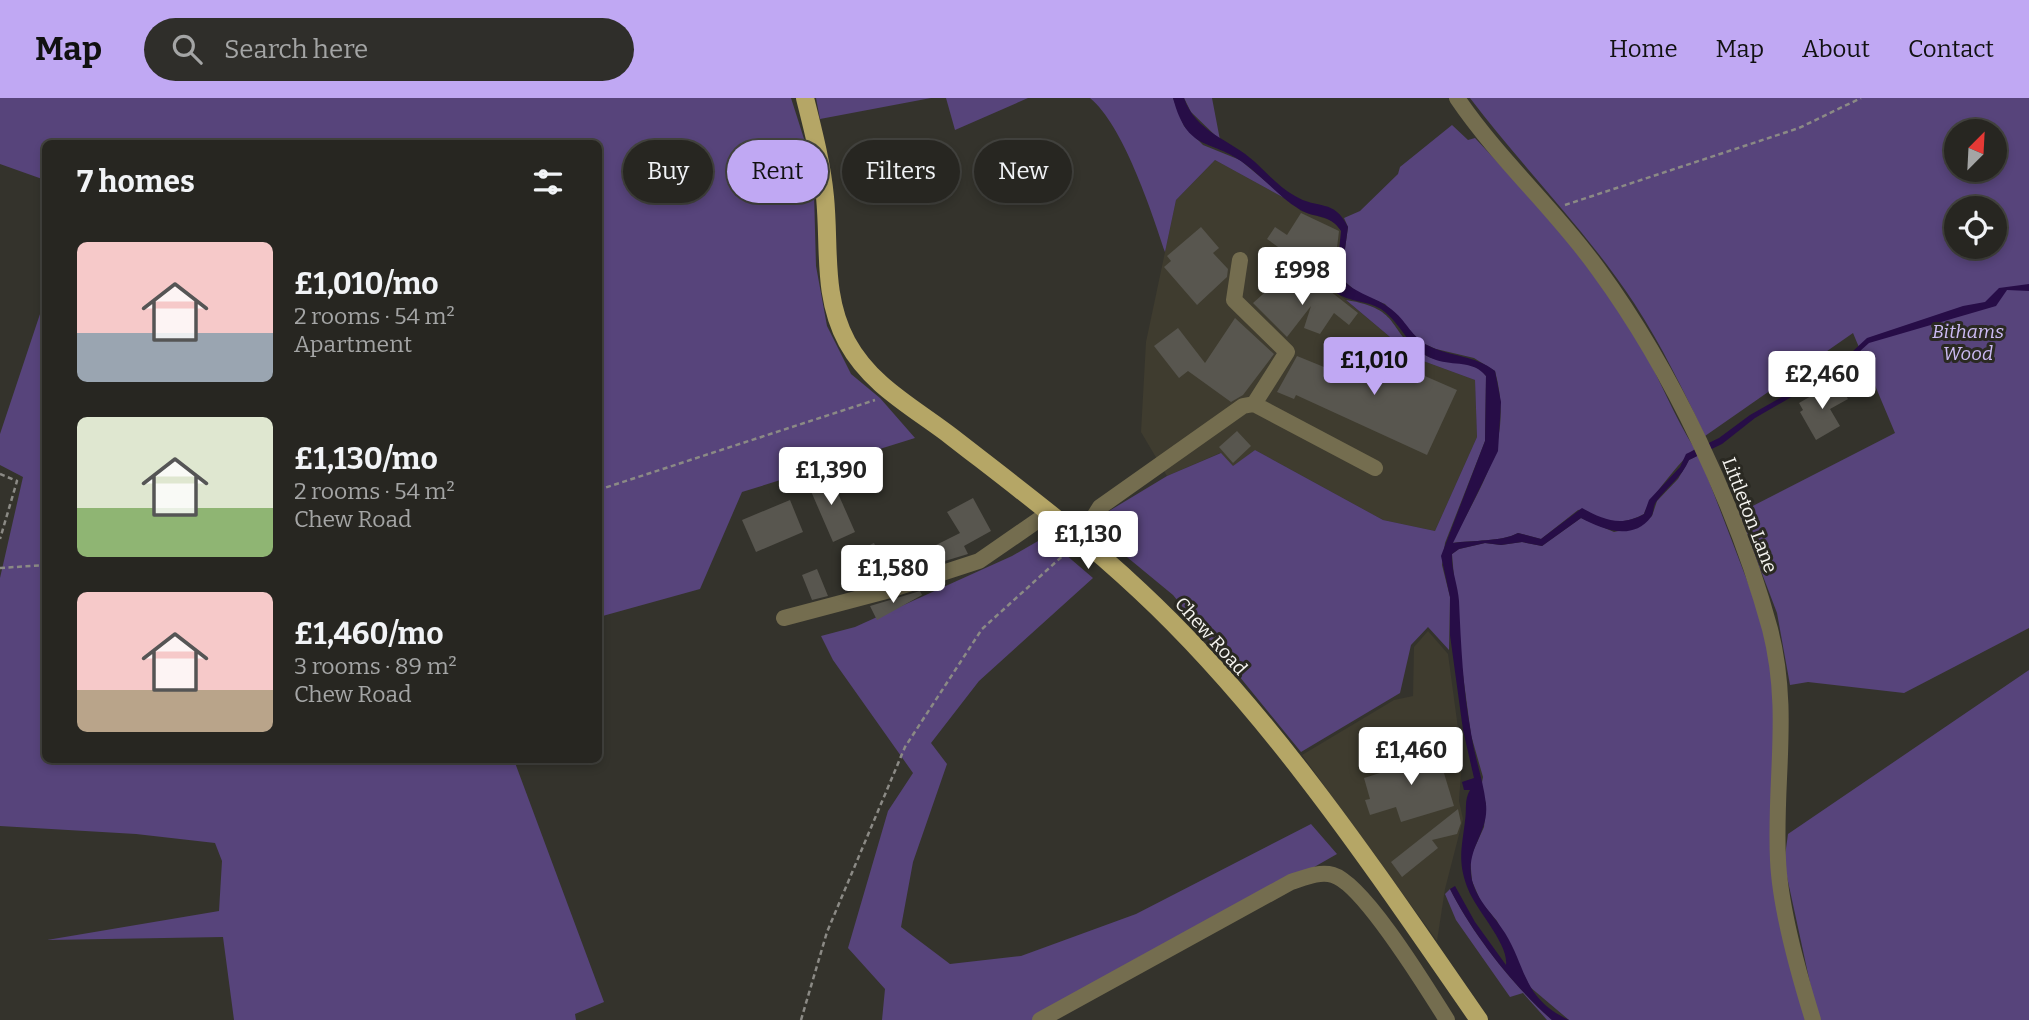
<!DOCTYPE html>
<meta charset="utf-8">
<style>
:root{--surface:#272621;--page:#2f2e2a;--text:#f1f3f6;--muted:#a4a5a5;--line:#43433f;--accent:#c0a8f3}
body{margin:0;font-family:Bitter,serif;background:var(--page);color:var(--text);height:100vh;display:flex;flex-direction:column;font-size:26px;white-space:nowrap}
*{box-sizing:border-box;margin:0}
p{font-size:23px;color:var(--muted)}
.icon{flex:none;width:38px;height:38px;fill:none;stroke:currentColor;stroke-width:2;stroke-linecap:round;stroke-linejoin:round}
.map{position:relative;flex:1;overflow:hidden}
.side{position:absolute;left:42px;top:42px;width:560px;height:623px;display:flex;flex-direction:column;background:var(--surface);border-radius:10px;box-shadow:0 4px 10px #0003,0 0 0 2px var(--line)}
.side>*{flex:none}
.banner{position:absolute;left:623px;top:42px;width:665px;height:63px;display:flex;gap:14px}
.needle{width:46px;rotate:24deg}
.tools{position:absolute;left:1944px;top:21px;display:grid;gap:14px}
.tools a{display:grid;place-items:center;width:63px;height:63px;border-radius:50%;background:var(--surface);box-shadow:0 4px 10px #0003,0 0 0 2px var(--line);font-size:35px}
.price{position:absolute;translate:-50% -60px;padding:0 16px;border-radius:7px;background:#fff;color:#222;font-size:23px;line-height:46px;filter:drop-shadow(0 2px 4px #0008)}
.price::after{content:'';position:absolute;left:50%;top:42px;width:21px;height:16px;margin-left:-10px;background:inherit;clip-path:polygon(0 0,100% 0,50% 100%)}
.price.active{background:var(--accent);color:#111}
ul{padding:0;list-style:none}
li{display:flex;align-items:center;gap:21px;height:175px;padding:0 35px}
li span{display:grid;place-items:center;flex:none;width:196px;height:140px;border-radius:10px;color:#555}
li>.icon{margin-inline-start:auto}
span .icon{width:84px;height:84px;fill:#fffc;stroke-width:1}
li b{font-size:30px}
h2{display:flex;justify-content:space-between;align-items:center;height:84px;padding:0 35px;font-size:30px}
.chip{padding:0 24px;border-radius:32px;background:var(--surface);box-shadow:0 4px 10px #0003,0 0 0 2px var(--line);font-size:24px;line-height:63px}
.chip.active{background:var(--accent);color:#111}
header{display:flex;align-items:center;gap:42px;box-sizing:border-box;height:98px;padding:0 35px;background:var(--accent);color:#111}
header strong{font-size:33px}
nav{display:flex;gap:38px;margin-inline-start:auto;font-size:24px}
.search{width:490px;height:63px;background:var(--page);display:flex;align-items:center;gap:18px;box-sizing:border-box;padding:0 24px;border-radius:38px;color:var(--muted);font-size:26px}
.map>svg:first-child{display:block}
.built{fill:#3f3c2f}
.green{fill:#57447b;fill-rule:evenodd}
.water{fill:#270d47}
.building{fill:#58564f}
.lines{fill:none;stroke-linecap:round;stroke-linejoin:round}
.path{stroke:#8b8a85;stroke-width:2.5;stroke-dasharray:5 3.5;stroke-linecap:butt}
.minor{stroke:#746d4f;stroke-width:16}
.major{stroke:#b5a666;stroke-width:18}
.labels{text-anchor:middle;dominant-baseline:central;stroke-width:6;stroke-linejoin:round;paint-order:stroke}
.park-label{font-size:19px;font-style:italic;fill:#ccbbf3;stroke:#2a2922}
.street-label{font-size:19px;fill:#f6f5f1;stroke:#2a2922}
</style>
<header>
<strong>Map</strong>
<div class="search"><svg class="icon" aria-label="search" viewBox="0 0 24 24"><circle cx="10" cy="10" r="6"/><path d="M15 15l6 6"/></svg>Search here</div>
<nav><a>Home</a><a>Map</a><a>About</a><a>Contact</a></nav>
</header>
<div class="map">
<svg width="2029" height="922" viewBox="0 0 2029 922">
<rect width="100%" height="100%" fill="#34332c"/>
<path class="built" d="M1215 62 1288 102 1301 113 1333 123 1342 133 1336 194 1415 260 1475 282 1477 339 1435 433 1383 422 1255 352 1233 369 1220 355 1167 378 1141 334 1146 244 1176 102Z
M1428 533 1448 556 1462 660 1459 703 1463 721 1445 791 1437 843 1302 657 1394 602 1413 598 1414 549Z"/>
<path class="green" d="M0 0H791L805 44 814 95 816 168 827 228 851 276 880 300 915 340 742 394 700 491 599 519 598 46H46L45 82 0 66Z
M816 0H931L820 21Z
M946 0H1028L955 32Z
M1090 0H1173L1184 28 1203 47 1240 62 1288 102 1215 62 1176 102 1165 154C1151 112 1123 27 1090 0Z
M1184 0H1212L1220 42 1191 14Z
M1470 0H2029V530L1904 595 1808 584 1790 587 1777 515 1739 415 1895 335 1853 235 1705 338C1683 292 1662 248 1634 205 1586 132 1523 70 1470 0ZM1956 33H1995V72H1956ZM1956 110H1995V149H1956Z
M1452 27 1468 42 1475 40C1537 106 1598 172 1643 251 1661 284 1675 320 1695 351 1686 356 1647 404 1644 416 1632 423 1613 427 1599 420 1591 417 1588 410 1578 412L1541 441 1518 435C1501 444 1473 442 1452 445 1482 385 1514 343 1495 273L1474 260 1436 251 1420 244 1385 206 1359 196 1341 180 1348 129 1344 120 1360 113 1398 76 1400 69Z
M45 201 46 662H514L604 904 575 916 576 922H234L223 839 47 842 219 813 222 763 215 745 136 736 0 728V480L23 379 0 367V336Z
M1346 202C1404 211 1386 234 1423 256 1441 267 1464 261 1481 272L1486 278 1485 343 1445 445 1442 467 1450 499 1449 552 1428 529 1411 547 1400 595 1301 654 1173 497 1116 450 1103 436 1104 423 1109 413 1167 378 1221 355 1233 368 1255 352 1383 422 1435 433 1477 339 1475 282 1415 260Z
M1699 357 1758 511 1779 602 1774 739 1807 922H1569L1530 889 1497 823 1481 804 1472 783 1470 760 1484 729 1486 706 1481 690 1483 679 1471 637 1461 562 1452 456 1459 451 1485 445 1501 447 1522 444 1542 448 1581 420 1614 434 1637 429 1652 418 1657 403 1678 381 1689 362Z
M1045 439 1093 480 979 583 931 645 947 666 913 764 901 829 950 866 1021 858 1136 816 1311 726 1337 756 1046 922H882L885 891 848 850 888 713 913 675 833 562 821 538 855 529 1012 458Z
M2029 572V922H1821L1815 908 1784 765 1788 736Z
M1450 791C1472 835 1514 889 1552 922H1547L1523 895 1510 899 1456 822 1445 796Z"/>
<path class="water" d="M1173 0H1184C1196 35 1230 41 1255 64 1268 76 1279 89 1295 98 1318 112 1334 100 1348 129L1341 180C1356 197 1375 198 1391 211 1406 222 1412 240 1429 248 1451 259 1475 257 1495 273L1501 304 1498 353 1453 445C1473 442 1501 444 1518 435L1541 441 1582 410C1604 422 1621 429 1644 416L1649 402 1680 369 1686 356 1719 340 1750 317 1837 268 1867 240 1963 208 1985 204 1999 190 2029 186V193L2007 192 1996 208 1869 245 1840 271 1755 320 1722 346 1689 362C1682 379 1667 389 1656 404 1653 408 1654 415 1651 419 1632 444 1602 431 1581 420L1542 448 1522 444 1501 447 1485 445 1459 451 1452 456C1451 472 1458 487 1459 503 1461 548 1463 591 1471 635 1475 661 1483 681 1486 706 1489 736 1465 750 1472 782 1477 803 1494 817 1505 835 1527 871 1523 901 1569 922H1552C1514 889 1472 835 1450 791L1455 788 1475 824 1506 867C1509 846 1476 812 1468 791 1457 764 1462 749 1465 723 1467 711 1464 702 1470 692H1464L1462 684 1474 680 1463 632 1450 537V499L1441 458 1485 343 1486 278C1473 262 1454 268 1436 262 1408 253 1403 226 1381 211 1366 202 1350 205 1335 194L1341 133C1330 115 1314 121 1299 111 1279 99 1264 80 1245 66 1210 39 1188 56 1173 0Z"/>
<path class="building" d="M1301 115 1339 133 1336 158 1320 179 1267 141 1275 129 1287 137Z
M1201 129 1219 150 1213 155 1228 171 1227 179 1197 207 1164 169 1171 163 1167 158Z
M1282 179 1303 200 1316 182 1358 215 1349 227 1334 215 1320 236 1304 230 1311 208 1287 239 1253 205Z
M1235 220 1274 256 1243 297 1231 304 1188 273 1179 280 1154 248 1178 230 1205 265Z
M1332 252 1374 269 1379 258 1457 292 1427 357 1296 297 1294 301 1277 294 1297 258 1324 269Z
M1840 287 1848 301 1830 311 1840 328 1816 342 1800 314 1803 312 1799 305 1825 290 1827 294Z
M1237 333 1251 348 1233 365 1219 349Z
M829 375 855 434 833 444 807 384Z
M973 400 991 433 964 448 968 456 935 466 930 454 938 450 936 447 960 435 947 414Z
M790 402 803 434 756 454 742 422Z
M874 445 888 476 909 466 913 473 867 487 855 462 860 460 857 453Z
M817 471 828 498 812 502 802 477Z
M920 493 922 497 877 522 870 508Z
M1444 650 1451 670 1443 672 1454 708 1401 724 1396 709 1370 717 1365 702 1370 701 1364 680 1386 673V667Z
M1458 711 1461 725 1457 736 1432 742 1438 750 1402 779 1391 764Z"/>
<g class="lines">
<path class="path" d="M1565 107 1799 30 1861 0
M0 376 17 383 0 441
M598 392 875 302
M0 470 46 467
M801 922 827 834 905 649 982 531 1068 453"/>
<path class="minor" d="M1457 0C1499 62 1555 111 1598 171 1672 272 1737 410 1770 531 1791 613 1774 682 1778 762 1780 809 1799 877 1813 922
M1240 162 1234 202 1287 254 1254 306
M1080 441 1100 409 1243 308 1254 306 1375 370
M784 520 890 492 979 463 1047 416
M1040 922 1291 784C1304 780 1319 773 1333 777 1364 786 1428 892 1447 922"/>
<path class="major" d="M805 0C813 32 822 66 825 99 830 149 822 198 847 244 871 288 913 309 952 339 1015 388 1082 438 1140 493 1272 616 1377 775 1479 922"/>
</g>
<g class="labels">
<g class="park-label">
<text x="1968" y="233">Bithams<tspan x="1968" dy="22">Wood</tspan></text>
</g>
<g class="street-label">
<text transform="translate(1750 417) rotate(69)">Littleton Lane</text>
<text transform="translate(1211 538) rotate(48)">Chew Road</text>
</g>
</g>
</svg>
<div class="tools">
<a><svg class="needle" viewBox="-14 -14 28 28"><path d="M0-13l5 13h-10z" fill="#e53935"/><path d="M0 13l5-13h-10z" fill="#a4a5a5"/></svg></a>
<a><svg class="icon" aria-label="locate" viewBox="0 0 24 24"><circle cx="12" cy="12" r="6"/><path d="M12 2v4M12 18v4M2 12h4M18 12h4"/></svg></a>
</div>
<b class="price" style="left:1302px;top:209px">£998</b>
<b class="price active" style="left:1374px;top:299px">£1,010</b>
<b class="price" style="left:1822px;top:313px">£2,460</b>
<b class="price" style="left:831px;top:409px">£1,390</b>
<b class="price" style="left:1088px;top:473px">£1,130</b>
<b class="price" style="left:893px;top:507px">£1,580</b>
<b class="price" style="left:1411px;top:689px">£1,460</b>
<div class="banner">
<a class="chip">Buy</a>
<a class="chip active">Rent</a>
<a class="chip">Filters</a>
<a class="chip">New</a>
</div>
<section class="side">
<h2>7 homes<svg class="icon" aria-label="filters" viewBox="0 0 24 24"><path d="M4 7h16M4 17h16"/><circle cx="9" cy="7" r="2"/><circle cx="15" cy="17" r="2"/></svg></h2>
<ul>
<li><span style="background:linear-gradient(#f6c9c9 65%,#9aa5b1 0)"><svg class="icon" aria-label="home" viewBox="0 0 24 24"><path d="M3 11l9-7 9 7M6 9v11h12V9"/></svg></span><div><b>£1,010/mo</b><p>2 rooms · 54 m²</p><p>Apartment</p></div></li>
<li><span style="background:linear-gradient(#dfe7d0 65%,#8fb573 0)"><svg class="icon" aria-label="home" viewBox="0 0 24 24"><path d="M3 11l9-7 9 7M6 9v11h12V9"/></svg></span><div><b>£1,130/mo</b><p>2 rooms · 54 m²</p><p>Chew Road</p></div></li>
<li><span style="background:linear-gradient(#f6c9c9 70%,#b9a48a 0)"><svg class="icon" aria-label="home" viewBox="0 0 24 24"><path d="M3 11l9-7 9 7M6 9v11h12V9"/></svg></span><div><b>£1,460/mo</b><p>3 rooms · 89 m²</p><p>Chew Road</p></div></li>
</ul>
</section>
</div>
